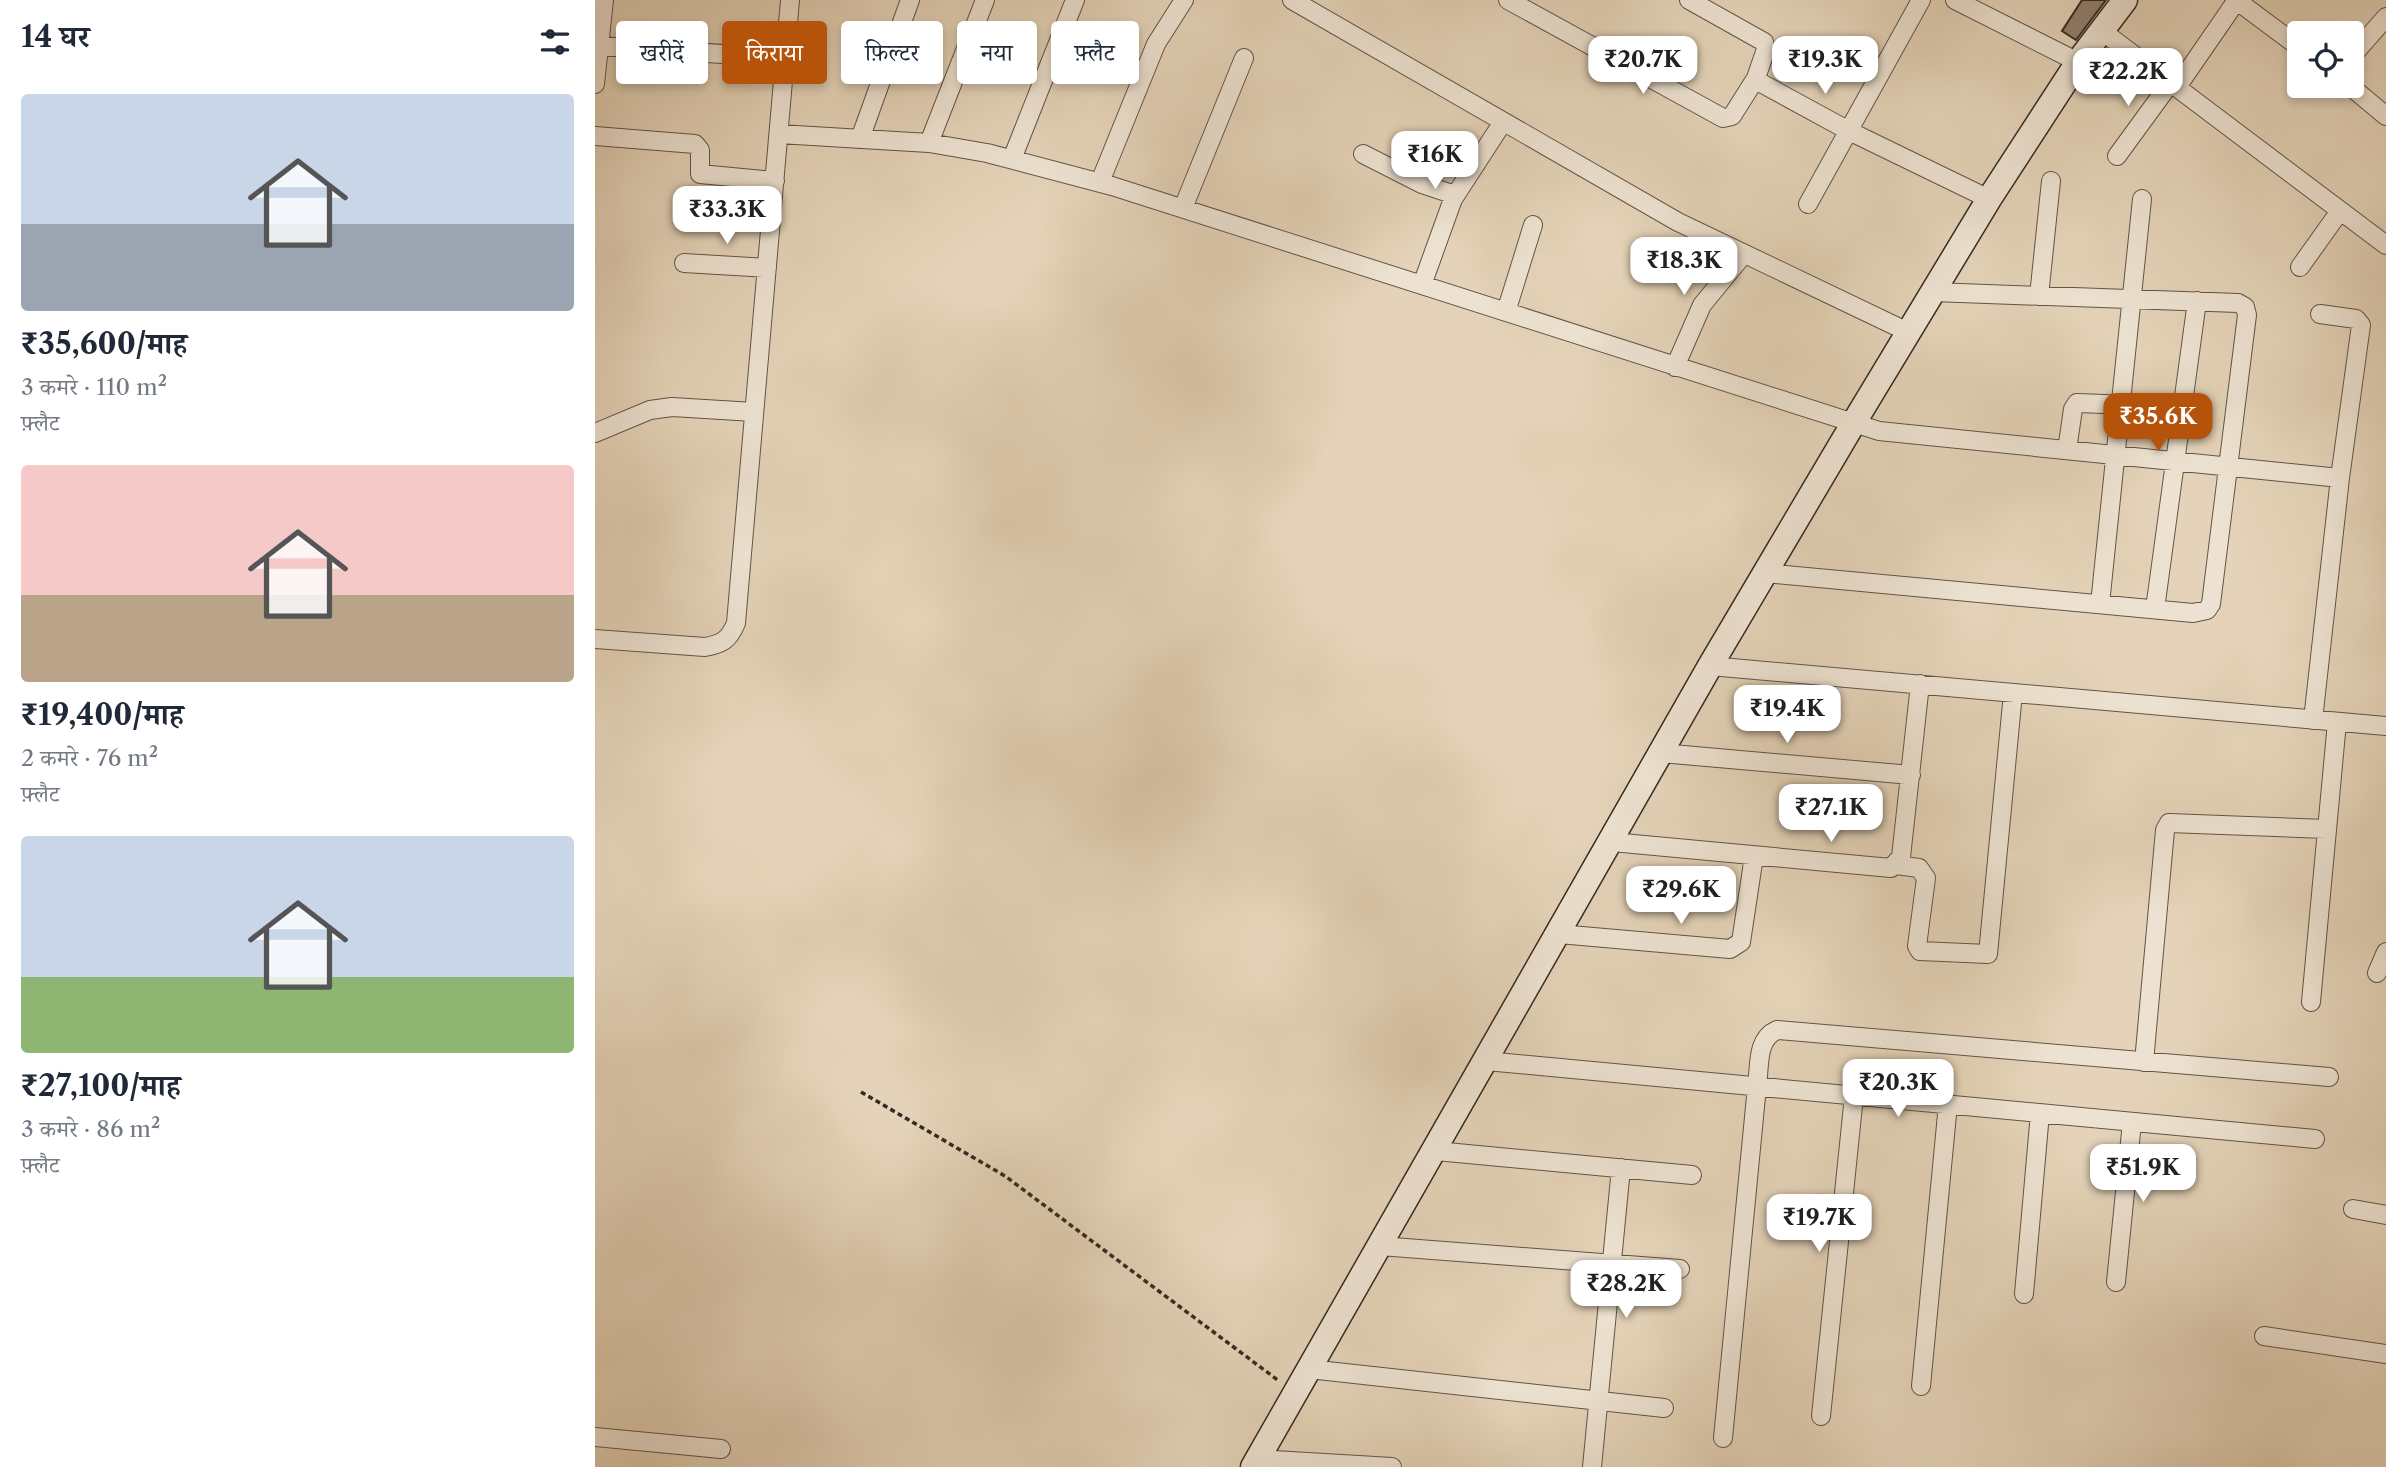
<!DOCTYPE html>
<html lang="hi">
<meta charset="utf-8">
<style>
:root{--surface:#fff;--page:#f6f6f7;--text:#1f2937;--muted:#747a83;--accent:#b45309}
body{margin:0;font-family:"Libre Caslon Text","Noto Serif Devanagari",serif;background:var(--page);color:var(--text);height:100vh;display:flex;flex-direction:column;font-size:26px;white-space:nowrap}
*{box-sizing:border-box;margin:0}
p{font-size:23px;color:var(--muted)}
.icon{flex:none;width:38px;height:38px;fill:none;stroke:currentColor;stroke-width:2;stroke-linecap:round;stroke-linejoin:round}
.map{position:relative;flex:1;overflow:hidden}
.sheet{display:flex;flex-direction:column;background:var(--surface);width:595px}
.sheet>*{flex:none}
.hud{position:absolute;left:21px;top:21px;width:665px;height:63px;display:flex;gap:14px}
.controls{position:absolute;left:1692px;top:21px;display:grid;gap:14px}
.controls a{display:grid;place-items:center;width:77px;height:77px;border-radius:7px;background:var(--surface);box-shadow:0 4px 10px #0003;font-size:35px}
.price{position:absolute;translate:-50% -60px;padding:0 16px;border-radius:14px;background:#fff;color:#222;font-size:23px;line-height:46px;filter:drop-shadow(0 2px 4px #0008)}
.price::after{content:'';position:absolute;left:50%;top:42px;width:21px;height:16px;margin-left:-10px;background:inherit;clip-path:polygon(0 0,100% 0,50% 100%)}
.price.current{background:var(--accent);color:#fff}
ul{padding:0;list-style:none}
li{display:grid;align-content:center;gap:14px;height:371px;padding:0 21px}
li span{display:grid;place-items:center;height:217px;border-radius:7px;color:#555}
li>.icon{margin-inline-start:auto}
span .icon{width:126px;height:126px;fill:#fffc;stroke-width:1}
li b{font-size:30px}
h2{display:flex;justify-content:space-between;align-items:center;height:84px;padding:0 21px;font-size:30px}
.chip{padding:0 24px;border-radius:7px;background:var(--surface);box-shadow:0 4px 10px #0003;font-size:24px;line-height:63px}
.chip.current{background:var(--accent);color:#fff}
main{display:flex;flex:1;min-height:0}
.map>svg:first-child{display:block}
.building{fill:#908170;stroke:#362922;stroke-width:2}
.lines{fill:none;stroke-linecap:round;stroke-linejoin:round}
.street-casing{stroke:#625448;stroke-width:20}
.secondary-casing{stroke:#362922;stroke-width:27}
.path{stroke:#362922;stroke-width:3.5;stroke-dasharray:5 3.5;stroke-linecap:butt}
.street{stroke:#ede2d1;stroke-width:18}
.secondary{stroke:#ede2d1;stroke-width:24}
</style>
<main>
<section class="sheet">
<h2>14 घर<svg class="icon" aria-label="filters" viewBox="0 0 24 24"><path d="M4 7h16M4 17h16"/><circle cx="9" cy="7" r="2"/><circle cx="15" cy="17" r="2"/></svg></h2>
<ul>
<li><span style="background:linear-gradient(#c9d6e8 60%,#9aa5b1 0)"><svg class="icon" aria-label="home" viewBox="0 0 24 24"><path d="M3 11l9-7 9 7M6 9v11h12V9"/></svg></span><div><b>₹35,600/माह</b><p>3 कमरे · 110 m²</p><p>फ़्लैट</p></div></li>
<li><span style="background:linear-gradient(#f6c9c9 60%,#b9a48a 0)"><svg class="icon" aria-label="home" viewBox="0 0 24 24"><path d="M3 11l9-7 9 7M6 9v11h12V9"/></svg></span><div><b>₹19,400/माह</b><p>2 कमरे · 76 m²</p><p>फ़्लैट</p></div></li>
<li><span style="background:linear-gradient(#c9d6e8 65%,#8fb573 0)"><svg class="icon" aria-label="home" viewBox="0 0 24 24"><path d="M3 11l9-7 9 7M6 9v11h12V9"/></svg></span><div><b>₹27,100/माह</b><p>3 कमरे · 86 m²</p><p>फ़्लैट</p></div></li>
</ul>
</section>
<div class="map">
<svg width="1791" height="1467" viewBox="0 0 1791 1467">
<rect width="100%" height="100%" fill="#e4d3b8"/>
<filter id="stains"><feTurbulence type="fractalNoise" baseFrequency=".00286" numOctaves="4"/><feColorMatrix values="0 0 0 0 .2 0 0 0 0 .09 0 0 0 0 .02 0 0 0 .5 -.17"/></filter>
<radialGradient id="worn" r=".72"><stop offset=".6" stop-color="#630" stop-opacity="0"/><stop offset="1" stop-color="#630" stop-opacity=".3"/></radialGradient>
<path class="building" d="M1487 0H1511L1481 40 1467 31Z"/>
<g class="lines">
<g class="street-casing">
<path id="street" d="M697 0 1083 222 1313 332
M913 0 1128 118 1137 116 1161 78
M1094 0 1169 42 1171 49 1161 78 1166 83 1254 131 1394 199
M1360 0 1483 62
M1641 0 1704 47
M1507 31 1791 245
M4 46 190 58
M1757 56 1791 17
M0 84 9 0
M1755 86 1791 116
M1582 87 1642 0
M184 134 334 143 392 153 517 186 1284 431 1745 478
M0 136 100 144 105 150V174L180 181
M265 139 315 0
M334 143 390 0
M768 154 827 184 860 195
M1522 156 1576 82
M417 159 480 0
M505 182 561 44 589 0
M1213 204 1326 0
M588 208 649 58
M89 263 172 268
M1705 267 1745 211
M827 285 858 199 908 122
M1444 296 1456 181
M911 312 938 225
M1080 367 1107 305 1148 255
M0 433 55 410 77 407 159 412
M1472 450 1478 409 1482 403 1589 407
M1170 573 1598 613 1612 610 1616 604 1652 315 1650 307 1643 303 1338 292
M1505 604 1547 199
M1560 609 1602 301
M0 639 110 647C127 644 134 640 141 623L195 0
M1115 666 1791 726
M1718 720 1745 478 1766 325 1761 319 1725 314
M1066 753 1316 775
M1017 842 1296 868 1306 857 1325 684
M1301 865 1324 868 1331 878 1322 946 1325 951 1393 954 1418 693
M964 934 1135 949 1146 942 1159 856
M1782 973 1791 952
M1716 1002 1742 722
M891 1061 1720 1139
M1549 1062 1570 830 1574 823 1731 829
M841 1151 1097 1175
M1758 1209 1791 1215
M785 1246 1085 1269
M1521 1282 1537 1122
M1429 1294 1445 1113
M1669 1336 1791 1354
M714 1369 1069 1408
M1326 1386 1353 1104
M1226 1416 1259 1096
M0 1437 126 1449
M1128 1438 1162 1086C1165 1066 1161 1039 1182 1030L1734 1077
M663 1459 797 1467
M997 1467 1026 1168"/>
</g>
<g class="secondary-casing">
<path id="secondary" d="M658 1467 1115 666 1258 424 1394 199 1483 62 1530 0"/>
</g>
<path class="path" d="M266 1092 410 1176 684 1381"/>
<use href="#street" class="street"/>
<use href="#secondary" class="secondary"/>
</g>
<rect width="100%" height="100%" filter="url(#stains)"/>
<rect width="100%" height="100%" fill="url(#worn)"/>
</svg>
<div class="controls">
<a><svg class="icon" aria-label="locate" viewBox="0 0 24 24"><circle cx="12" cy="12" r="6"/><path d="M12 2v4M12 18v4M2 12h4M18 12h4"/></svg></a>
</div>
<b class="price" style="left:1048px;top:96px">₹20.7K</b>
<b class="price" style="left:1230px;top:96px">₹19.3K</b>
<b class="price" style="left:1533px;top:108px">₹22.2K</b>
<b class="price" style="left:840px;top:191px">₹16K</b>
<b class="price" style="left:132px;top:246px">₹33.3K</b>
<b class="price" style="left:1089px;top:297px">₹18.3K</b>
<b class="price current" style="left:1563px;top:453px">₹35.6K</b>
<b class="price" style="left:1192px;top:745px">₹19.4K</b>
<b class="price" style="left:1236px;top:844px">₹27.1K</b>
<b class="price" style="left:1086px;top:926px">₹29.6K</b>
<b class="price" style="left:1303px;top:1119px">₹20.3K</b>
<b class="price" style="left:1548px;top:1204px">₹51.9K</b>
<b class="price" style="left:1224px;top:1254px">₹19.7K</b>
<b class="price" style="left:1031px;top:1320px">₹28.2K</b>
<div class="hud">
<a class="chip">खरीदें</a>
<a class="chip current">किराया</a>
<a class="chip">फ़िल्टर</a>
<a class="chip">नया</a>
<a class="chip">फ़्लैट</a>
</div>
</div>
</main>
